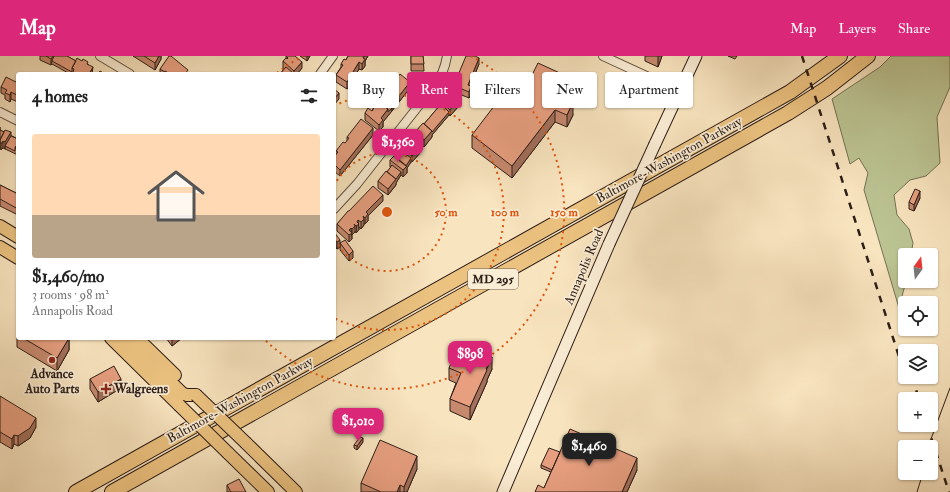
<!DOCTYPE html>
<meta charset="utf-8">
<style>
:root{--surface:#fff;--page:#f6f6f6;--text:#222;--muted:#767676;--line:#e0e0e0;--accent:#db2777}
body{margin:0;font-family:"IM FELL Double Pica",serif;background:var(--page);color:var(--text);height:100vh;display:flex;flex-direction:column;font-size:15px;white-space:nowrap}
*{box-sizing:border-box;margin:0}
p{font-size:13px;color:var(--muted)}
.icon{flex:none;width:22px;height:22px;fill:none;stroke:currentColor;stroke-width:2;stroke-linecap:round;stroke-linejoin:round}
.map{position:relative;flex:1;overflow:hidden}
.panel{position:absolute;left:16px;top:16px;width:320px;height:268px;display:flex;flex-direction:column;background:var(--surface);border-radius:4px;box-shadow:0 1px 3px #0004}
.panel>*{flex:none}
.guide{position:absolute;left:348px;top:16px;width:380px;height:36px;display:flex;gap:8px}
.needle{width:26px;rotate:15deg}
.buttons{position:absolute;left:898px;top:192px;display:grid;gap:8px}
.buttons a{display:grid;place-items:center;width:40px;height:40px;border-radius:4px;background:var(--surface);box-shadow:0 1px 3px #0004;font-size:20px}
.price{position:absolute;translate:-50% -34px;padding:0 9px;border-radius:8px;background:var(--accent);color:#fff;font-size:13px;line-height:26px;filter:drop-shadow(0 1px 2px #0008)}
.price::after{content:'';position:absolute;left:50%;top:24px;width:12px;height:9px;margin-left:-6px;background:inherit;clip-path:polygon(0 0,100% 0,50% 100%)}
.price.active{background:#222;color:#fff}
ul{padding:0;list-style:none}
li{display:grid;align-content:center;gap:8px;height:212px;padding:0 16px}
li+li{border-top:1px solid var(--line)}
li span{display:grid;place-items:center;height:124px;border-radius:4px;color:#555}
li>.icon{margin-inline-start:auto}
span .icon{width:72px;height:72px;fill:#fffc;stroke-width:1}
li b{font-size:17px}
h2{display:flex;justify-content:space-between;align-items:center;height:48px;padding:0 16px;font-size:17px}
.tag{padding:0 14px;border-radius:4px;background:var(--surface);box-shadow:0 1px 3px #0004;font-size:14px;line-height:36px}
.tag.active{background:var(--accent);color:#fff}
header{display:flex;align-items:center;gap:24px;box-sizing:border-box;height:56px;padding:0 20px;background:var(--accent);color:#fff}
header strong{font-size:19px}
nav{display:flex;gap:22px;margin-inline-start:auto;font-size:14px}
.map>svg:first-child{display:block}
.green{fill:#bcc493;stroke:#747156}
.lines{fill:none;stroke-linecap:round;stroke-linejoin:round}
.minor-casing{stroke:#605042;stroke-width:10}
.secondary-casing{stroke:#2d1e18;stroke-width:13}
.primary-casing{stroke:#2d1e18;stroke-width:14}
.motorway-casing{stroke:#2d1e18;stroke-width:16}
.minor{stroke:#faedd5;stroke-width:8}
.secondary{stroke:#faedd5;stroke-width:11}
.primary{stroke:#ecc280;stroke-width:12}
.motorway{stroke:#ecc280;stroke-width:14}
.tram{stroke:#2d1e18;stroke-width:1}
.rail{stroke:#2d1e18;stroke-width:2.5;stroke-dasharray:7 7;stroke-linecap:butt}
.secondary-bridge-casing{stroke:#2d1e18;stroke-width:13;stroke-linecap:butt}
.primary-bridge-casing{stroke:#2d1e18;stroke-width:14;stroke-linecap:butt}
.secondary-bridge{stroke:#faedd5;stroke-width:11}
.primary-bridge{stroke:#ecc280;stroke-width:12}
.wall{fill:#c7896e;stroke:#2d1e18}
.shaded-wall{fill:#a26f5a;stroke:#2d1e18}
.building{fill:#e79f80;stroke:#2d1e18}
.ring{fill:none;stroke:#df560d;stroke-width:2;stroke-dasharray:2 4}
.poi-dot{fill:#8f2418;stroke:#faedd5;stroke-width:1.5}
.labels{text-anchor:middle;dominant-baseline:central;stroke-width:3.5;stroke-linejoin:round;paint-order:stroke}
.shield{fill:#faedd5;stroke:#6a5c51;stroke-width:1}
.shield-label{font-size:12px;font-weight:bold;fill:#2d1e18}
.street-label{font-size:13px;fill:#2d1e18;stroke:#faedd5}
.poi-label{font-size:13px;font-weight:bold;fill:#2d1e18;stroke:#faedd5}
.centre{fill:#df560d;stroke:#faedd5;stroke-width:2}
.ring-label{font-size:12px;text-anchor:middle;font-weight:bold;fill:#df560d;stroke:#faedd5;stroke-width:3.5;stroke-linejoin:round;paint-order:stroke}
</style>
<header>
<strong>Map</strong>
<nav><a>Map</a><a>Layers</a><a>Share</a></nav>
</header>
<div class="map">
<svg width="950" height="436" viewBox="0 0 950 436">
<rect width="100%" height="100%" fill="#f8e4bf"/>
<filter id="stains"><feTurbulence type="fractalNoise" baseFrequency=".005" numOctaves="4"/><feColorMatrix values="0 0 0 0 .2 0 0 0 0 .09 0 0 0 0 .02 0 0 0 .5 -.17"/></filter>
<radialGradient id="worn" r=".72"><stop offset=".6" stop-color="#630" stop-opacity="0"/><stop offset="1" stop-color="#630" stop-opacity=".3"/></radialGradient>
<path class="green" d="M891 0H950V31L937 61 940 107 926 120 910 124 894 139 897 159 909 173 913 187 911 199H905L906 225 899 252 864 134 868 117 859 102 850 108 832 43 880 11Z"/>
<g class="lines">
<g class="minor-casing">
<path id="minor" d="M100 0 130 18
M603 0 679 35
M320 18 333 0
M0 56 18 65
M334 153 357 128 435 29C442 20 445 12 447 0"/>
</g>
<g class="secondary-casing">
<path id="secondary" d="M655 88 696 0
M503 436 609 188"/>
</g>
<g class="primary-casing">
<path id="primary" d="M0 170 18 181
M0 191 18 202
M111 282 179 349
M137 282 175 319
M115 286 124 283 127 284 182 337 186 339H196
M246 387 296 436
M228 397 268 436"/>
</g>
<g class="motorway-casing">
<path id="motorway" d="M76 436 790 36 840 0
M112 436 788 57 827 32 868 0"/>
</g>
<use href="#minor" class="minor"/>
<use href="#secondary" class="secondary"/>
<use href="#primary" class="primary"/>
<use href="#motorway" class="motorway"/>
<path class="tram" d="M928 391 950 332
M917 436 923 417"/>
<path class="rail" d="M802 0 905 319
M912 321 919 343
M927 369 949 436"/>
<g class="secondary-bridge-casing">
<path id="secondary-bridge" d="M609 188 655 88"/>
</g>
<g class="primary-bridge-casing">
<path id="primary-bridge" d="M196 339 246 387
M179 349 228 397"/>
</g>
<use href="#secondary-bridge" class="secondary-bridge"/>
<use href="#primary-bridge" class="primary-bridge"/>
</g>
<path class="wall" d="M40 0H67L76 5 88 8 93 17 92 18H70L52 8 51 9 40 4Z
M133 0H161V3L155 14Z
M286 0 302 12 297 18H280L284 13 283 12V5L286 2Z
M300 0H310L307 5Z
M348 0H368L365 5V10L362 14 359 13 347 33 336 26V19L341 11V8L346 4Z
M411 0H423L424 15H411Z
M645 0H662L658 11 645 5Z
M728 0H737L735 3Z
M479 8 470 30 471 37 469 42 452 35V29L456 24Z
M160 13 188 18H160Z
M18 27V46L11 43 10 46 5 43V39L1 37V31Z
M393 28 410 32 383 66V71L379 75 365 64V57L372 55 373 53V48H381L382 47 381 46V40L388 38V31Z
M573 35 569 44 573 59 567 71 555 66 512 122 472 92V79Z
M441 45 458 51 450 60 449 59 432 79V81L424 91 415 83V76L424 68 441 48Z
M0 71V74L18 83V99L3 92 1 94 0 90Z
M373 79 340 120 334 115V101L336 99V95L345 87 347 85V81Z
M402 92 420 97 412 106H411L407 112V117L403 121 401 119 396 127V129L388 139 378 132V125L387 116 391 111H390V104L397 103 402 95Z
M0 129 18 138V159L0 150Z
M920 142 914 155 909 153V146Z
M383 145 368 160V165L365 168H364V169L361 173 359 171V174L356 177 355 175V176L352 179V178V183L349 186 337 175V168L349 155Z
M334 176 340 191 337 193 336 192Z
M340 187 353 202 349 205 340 194Z
M18 277V282H69V294L57 315 17 291V278Z
M166 282H182L172 290Z
M487 299 492 313 487 324V326L470 364 450 355V343L456 327 449 324V312L462 303 468 300Z
M90 323 121 332 98 346 90 333Z
M0 340 36 371 30 382 18 390 14 388 12 393 0 386Z
M363 386 357 394 354 392V389Z
M560 396 637 414 627 436H535L544 432 551 416 541 412V409Z
M417 413 407 436H361V427Z
M227 429 246 436H227Z"/>
<path class="shaded-wall" d="M53 0H56L52 5 51 9V3Z
M159 0H161V3L155 14V7Z
M307 0H310L307 5Z
M364 0H368L365 5V10L362 14V8L363 2Z
M658 0H662L658 11Z
M479 2V8L468 35V29Z
M302 6V12L297 18H294V15Z
M359 6V13L347 33V26Z
M93 11 92 18H89Z
M573 23V35L564 55V42Z
M410 26V32L399 46V40Z
M471 30V37L469 42V36Z
M11 36V43L10 46V39Z
M339 37V43L334 49V43Z
M399 43V46L395 51V47Z
M395 44V51L392 55V49Z
M458 44V51L450 60V54Z
M573 46V59L567 71V59Z
M392 52V55L383 66V71L379 75V69L381 62 388 53Z
M555 54V66L512 122V110Z
M449 56V59L432 79V81L424 91V84Z
M373 72V79L340 120V114Z
M11 76V83L5 90V93V86Z
M3 85V92L1 94V88Z
M420 90V97L412 106V100Z
M411 102V106L407 112V117L403 121V114Z
M401 116V119L396 127V129L388 139V133Z
M920 135V142L914 155V149Z
M383 139V145L368 160V165L365 168V162L366 156Z
M364 163V169L361 173V166Z
M358 164 359 174 356 177 357 166Z
M355 170V176L352 179V173Z
M351 172 352 183 349 186V174Z
M340 184V191L337 193V186Z
M336 185V192L334 193V187Z
M353 195V202L349 205V199Z
M69 282V294L57 315V302Z
M174 282H182L172 290V283Z
M492 301V313L487 324V326L470 364V351Z
M121 323V332L98 346V336Z
M36 362V371L30 382 18 390V380Z
M14 379V388L12 393V383Z
M363 382V386L357 394V390Z
M417 400V413L407 436H404V431Z
M637 402V414L627 436H622Z
M400 429V436H397Z"/>
<path class="building" d="M46 0H53L51 3Z
M54 0H67L76 5 72 12V16L52 5Z
M144 0H159L155 7Z
M169 0H171L188 14 185 18H170L165 15V16L160 13Z
M286 0H295L302 6 294 15 283 5 286 2 287 3 288 2Z
M348 0H364L363 2 365 3 362 8 359 6 347 26 336 19 343 9 341 8 344 3 346 4Z
M411 0H423L424 8H411Z
M466 0H475L479 2 468 29 471 30 469 36 452 29 455 23 456 24Z
M77 2 82 5 83 3 88 6 87 8 93 11 89 18H78L73 16 74 13 72 12Z
M538 7 573 23 564 42 573 46 567 59 555 54 512 110 472 79 517 20 529 25Z
M286 11 294 18H280Z
M100 15 105 18H98Z
M400 18 410 26 399 40 388 31 391 27 393 28Z
M6 21 18 27V36L17 39 11 36 10 39 5 37 7 34 1 31Z
M334 33 339 37 334 43Z
M385 36 395 44 392 49 381 40Z
M390 36 399 43 395 47V44L388 38Z
M449 36 458 44 450 54 441 45Z
M377 44 388 53 381 62 383 64 379 69 365 57 368 52 372 55 375 50 373 48Z
M383 45 392 52 388 56V53L381 48Z
M441 48 449 56 432 76V75L424 68Z
M361 63 373 72 340 114 334 108V101L338 96 336 95 343 86 345 87 349 82 347 81Z
M423 67 432 75 424 84 415 76Z
M0 74 4 76 0 84Z
M5 74 11 76 5 86 3 85 1 88 0 84Z
M11 80 18 83V87L15 92V95L5 90Z
M410 83 420 90 412 100 402 92Z
M18 87V93L15 92Z
M402 95 411 102 406 110 397 103Z
M394 100 407 110 403 114 390 104Z
M392 109 401 116 396 123 387 116Z
M386 115 396 123 388 133 378 125Z
M0 129 18 138V153L0 143Z
M373 130 383 139 366 156 368 158 365 162 363 160 364 163 361 166 358 164 357 166 359 168 356 170 354 168 355 170 352 173 351 172 349 174 352 177 349 179 337 168 348 155H349Z
M915 133 920 135 914 149 909 146Z
M334 176 340 184 337 186 336 185 334 187Z
M345 184 353 195 349 199 340 187Z
M23 282H69L57 302Z
M479 291 487 294 486 298 492 301 486 313 487 314 470 351 450 343 461 317 449 312 454 300 462 303 463 301 464 302 466 299 468 300 471 292 477 295Z
M114 310 121 323 98 336 90 323Z
M0 340 36 362 30 372 18 380 14 379 12 383 0 376Z
M570 373 637 402 622 436H535L538 429 544 432Z
M360 381 363 382 357 390 354 389Z
M380 384 417 400 404 431 400 429 397 436H381L361 427Z
M549 392 560 396 552 414 541 409Z
M239 423 246 436H231L227 429Z"/>
<g class="ring">
<path d="M334 130A59 59 0 1 1 334 182"/>
<path d="M334 50A118 118 0 1 1 334 262"/>
<path d="M277 17A177 177 0 0 1 303 0M471 0A177 177 0 1 1 263 282"/>
</g>
<g class="poi-dot">
<circle cx="52" cy="304" r="4"/>
<path d="M104 327h4v4h4v4h-4v4h-4v-4h-4v-4h4z"/>
</g>
<g class="labels">
<rect class="shield" x="468" y="213" width="50" height="20" rx="3"/>
<g class="shield-label">
<text x="493" y="223">MD 295</text>
</g>
<g class="street-label">
<text transform="translate(669 104) rotate(-29)">Baltimore-Washington Parkway</text>
<text transform="translate(584 211) rotate(-67)">Annapolis Road</text>
<text transform="translate(240 344) rotate(-29)">Baltimore-Washington Parkway</text>
</g>
<g class="poi-label">
<text x="52" y="318">Advance<tspan x="52" dy="15">Auto Parts</tspan></text>
<text x="114" y="333" text-anchor="start">Walgreens</text>
</g>
</g>
<circle cx="387" cy="156" r="6" class="centre"/>
<g class="ring-label">
<text x="446" y="160">50 m</text>
<text x="505" y="160">100 m</text>
<text x="564" y="160">150 m</text>
</g>
<rect width="100%" height="100%" filter="url(#stains)"/>
<rect width="100%" height="100%" fill="url(#worn)"/>
</svg>
<div class="buttons">
<a><svg class="needle" viewBox="-14 -14 28 28"><path d="M0-13l5 13h-10z" fill="#e53935"/><path d="M0 13l5-13h-10z" fill="#767676"/></svg></a>
<a><svg class="icon" aria-label="locate" viewBox="0 0 24 24"><circle cx="12" cy="12" r="6"/><path d="M12 2v4M12 18v4M2 12h4M18 12h4"/></svg></a>
<a><svg class="icon" aria-label="layers" viewBox="0 0 24 24"><path d="M12 4l9 5-9 5-9-5zM3 14l9 5 9-5"/></svg></a>
<a>+</a>
<a>−</a>
</div>
<b class="price" style="left:398px;top:107px">$1,360</b>
<b class="price" style="left:470px;top:319px">$898</b>
<b class="price" style="left:358px;top:386px">$1,010</b>
<b class="price active" style="left:589px;top:411px">$1,460</b>
<div class="guide">
<a class="tag">Buy</a>
<a class="tag active">Rent</a>
<a class="tag">Filters</a>
<a class="tag">New</a>
<a class="tag">Apartment</a>
</div>
<section class="panel">
<h2>4 homes<svg class="icon" aria-label="filters" viewBox="0 0 24 24"><path d="M4 7h16M4 17h16"/><circle cx="9" cy="7" r="2"/><circle cx="15" cy="17" r="2"/></svg></h2>
<ul>
<li><span style="background:linear-gradient(#ffd9b3 65%,#b9a48a 0)"><svg class="icon" aria-label="home" viewBox="0 0 24 24"><path d="M3 11l9-7 9 7M6 9v11h12V9"/></svg></span><div><b>$1,460/mo</b><p>3 rooms · 98 m²</p><p>Annapolis Road</p></div></li>
</ul>
</section>
</div>
